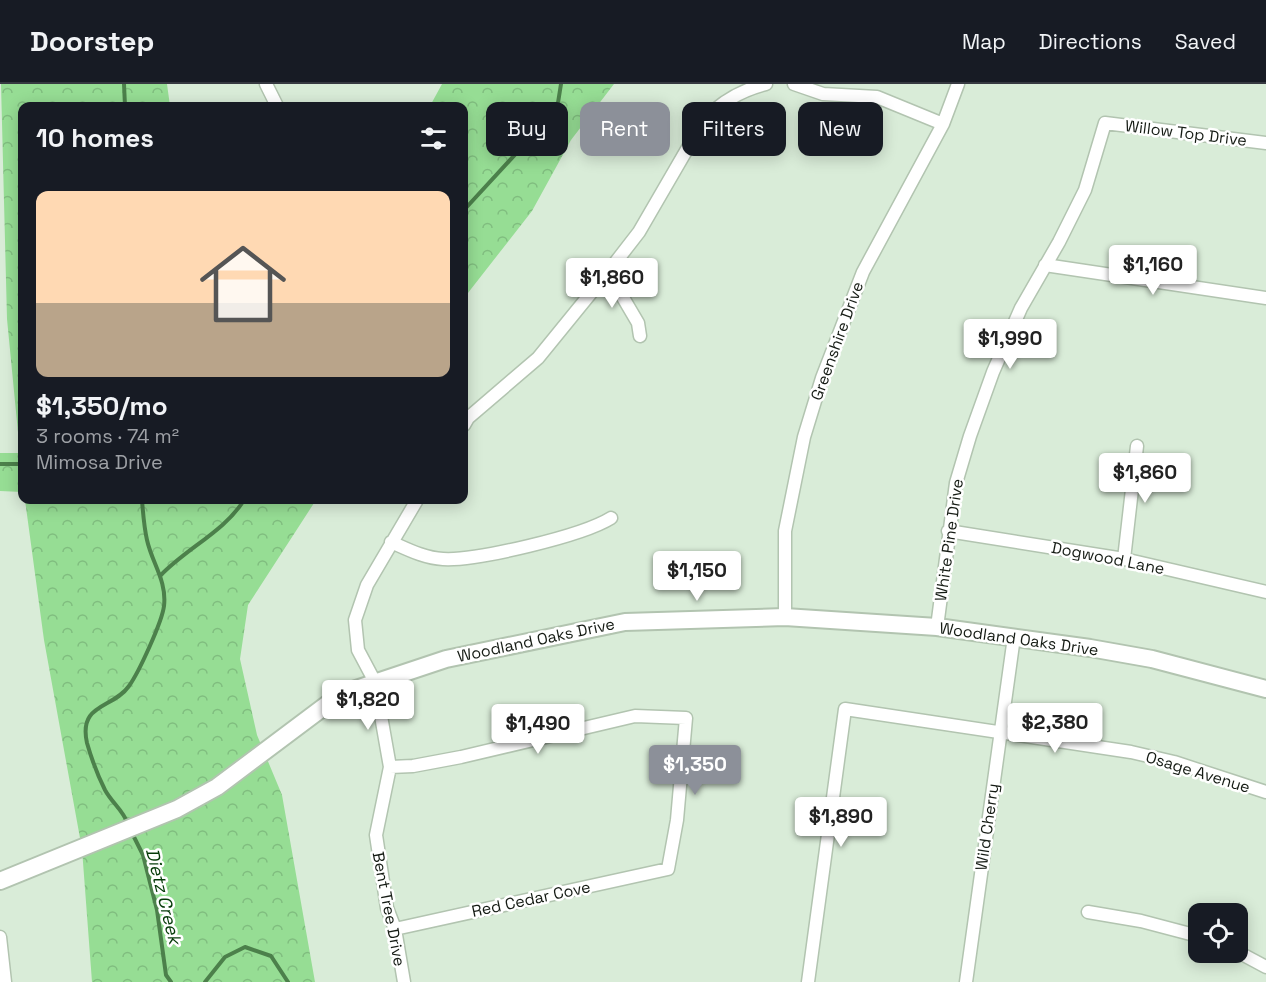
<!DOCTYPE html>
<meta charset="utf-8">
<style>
:root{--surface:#171b24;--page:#242831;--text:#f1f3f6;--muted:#9ea1a6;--line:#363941;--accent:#8c9099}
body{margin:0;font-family:"Space Grotesk",sans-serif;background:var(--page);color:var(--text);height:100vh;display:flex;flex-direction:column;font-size:22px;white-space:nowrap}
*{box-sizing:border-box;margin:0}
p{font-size:20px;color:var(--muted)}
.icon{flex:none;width:33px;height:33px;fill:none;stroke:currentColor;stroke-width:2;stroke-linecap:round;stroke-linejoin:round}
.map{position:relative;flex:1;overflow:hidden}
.panel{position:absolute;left:18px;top:18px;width:450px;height:402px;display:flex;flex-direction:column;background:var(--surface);border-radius:12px;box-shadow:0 3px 15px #0003}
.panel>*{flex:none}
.banner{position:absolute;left:486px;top:18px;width:570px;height:54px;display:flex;gap:12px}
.controls{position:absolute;left:1188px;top:819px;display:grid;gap:12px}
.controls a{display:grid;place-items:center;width:60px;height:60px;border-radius:12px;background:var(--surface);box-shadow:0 3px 15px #0003;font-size:30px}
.price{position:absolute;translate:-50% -51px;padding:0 14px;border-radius:6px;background:#fff;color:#222;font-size:20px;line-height:39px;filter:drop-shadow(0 2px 3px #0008)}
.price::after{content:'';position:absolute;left:50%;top:36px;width:18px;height:14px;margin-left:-9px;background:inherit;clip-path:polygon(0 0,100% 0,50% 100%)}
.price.active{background:var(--accent);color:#fff}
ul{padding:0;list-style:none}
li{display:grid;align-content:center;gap:12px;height:318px;padding:0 18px}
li+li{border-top:2px solid var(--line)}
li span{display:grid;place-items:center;height:186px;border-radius:12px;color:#555}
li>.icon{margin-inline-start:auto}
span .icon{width:108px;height:108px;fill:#fffc;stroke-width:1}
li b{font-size:26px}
h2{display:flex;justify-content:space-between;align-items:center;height:72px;padding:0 18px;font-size:26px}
.pill{padding:0 21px;border-radius:12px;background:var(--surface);box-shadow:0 3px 15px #0003;font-size:21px;line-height:54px}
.pill.active{background:var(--accent);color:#fff}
header{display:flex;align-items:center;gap:36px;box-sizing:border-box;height:84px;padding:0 30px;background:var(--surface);border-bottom:2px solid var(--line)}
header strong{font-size:28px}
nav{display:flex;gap:33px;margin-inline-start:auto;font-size:21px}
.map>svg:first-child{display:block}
.park{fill:url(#park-crowns)}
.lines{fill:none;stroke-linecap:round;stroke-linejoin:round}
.stream{stroke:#4c804b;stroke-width:4}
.street-casing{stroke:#b2c4b0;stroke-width:15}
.secondary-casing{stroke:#b2c4b0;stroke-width:20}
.street{stroke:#fff;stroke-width:12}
.secondary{stroke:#fff;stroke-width:16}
.labels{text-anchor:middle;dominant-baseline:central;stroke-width:5;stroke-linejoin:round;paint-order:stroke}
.street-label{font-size:16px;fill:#151b14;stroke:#fff}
.water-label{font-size:18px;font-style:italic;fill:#043a07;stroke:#fff}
</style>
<header>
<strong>Doorstep</strong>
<nav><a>Map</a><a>Directions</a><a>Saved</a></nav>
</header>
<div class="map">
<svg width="1266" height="898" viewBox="0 0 1266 898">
<defs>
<pattern id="park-crowns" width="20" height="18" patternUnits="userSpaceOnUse" patternTransform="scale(1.5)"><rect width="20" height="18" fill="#96dd94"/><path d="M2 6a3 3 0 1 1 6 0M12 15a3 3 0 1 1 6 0" fill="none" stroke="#80bd7f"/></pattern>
</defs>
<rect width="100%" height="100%" fill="#d9ecd8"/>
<path class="park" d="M1 0H167L170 22H22V408L0 407V369H20L7 235Z
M442 0H614L571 56 532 127 464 214V22H430Z
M25 416H316L248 521 240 575 257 651 282 711 315 898H92L82 765 44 556Z"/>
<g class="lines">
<path class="stream" d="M124 0 125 22
M464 126 557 25 561 0
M0 380H22
M161 491C187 464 225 447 244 416
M128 740C123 726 112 719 105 706 98 692 91 673 87 659 78 619 113 625 129 602 139 588 162 538 164 522 167 497 152 479 147 456 144 443 143 429 142 416
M132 749 143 771 157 826 166 891 171 898
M205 898 225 873 245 863 271 872 288 898"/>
<g class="street-casing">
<path id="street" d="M266 0 277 22
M794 0 823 10 877 13 943 40
M1045 181 1266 214
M608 188 638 239 640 252
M464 341 468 334 538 274 608 188 639 148 704 36C720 19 742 6 766 0
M948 447 1124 475 1266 508
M391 458C407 465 424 474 443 475 476 477 582 452 611 434
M1124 475 1137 362
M785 533V447L804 353 822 294 863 188 943 40 958 0
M937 543 956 399 970 352 993 288 1021 224 1059 158 1085 106 1105 39 1266 59
M390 683 413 682 461 673 635 632 686 634 677 736 668 785 395 845
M1088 828 1141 837 1198 852
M0 853 5 898
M1238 868 1266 883
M404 898 395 845 387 824 376 751 390 683 375 598 358 566 355 536 367 501 417 416
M808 898 845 625 1131 668 1174 678 1266 708
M966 898 1014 553"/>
</g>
<g class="secondary-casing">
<path id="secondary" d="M0 797 177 725 217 703 341 610 446 575 625 538 785 533 937 543 1090 564 1152 575 1266 605"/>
</g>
<use href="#street" class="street"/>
<use href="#secondary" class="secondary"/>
</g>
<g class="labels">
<g class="street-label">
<text transform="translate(1186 49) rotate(7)">Willow Top Drive</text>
<text transform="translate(837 257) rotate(-70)">Greenshire Drive</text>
<text transform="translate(949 456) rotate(-82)">White Pine Drive</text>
<text transform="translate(1108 474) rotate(11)">Dogwood Lane</text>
<text transform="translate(1019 555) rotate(8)">Woodland Oaks Drive</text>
<text transform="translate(536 556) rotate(-12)">Woodland Oaks Drive</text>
<text transform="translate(1198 688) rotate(17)">Osage Avenue</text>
<text transform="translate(987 743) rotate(-82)">Wild Cherry</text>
<text transform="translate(531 815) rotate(-12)">Red Cedar Cove</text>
<text transform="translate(389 825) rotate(79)">Bent Tree Drive</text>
</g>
<g class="water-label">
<text transform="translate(164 812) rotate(76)">Dietz Creek</text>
</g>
</g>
</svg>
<div class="controls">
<a><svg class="icon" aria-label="locate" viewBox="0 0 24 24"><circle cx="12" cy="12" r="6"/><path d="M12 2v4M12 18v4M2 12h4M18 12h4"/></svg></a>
</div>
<b class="price" style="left:1153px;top:212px">$1,160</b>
<b class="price" style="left:612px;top:225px">$1,860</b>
<b class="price" style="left:1010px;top:286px">$1,990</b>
<b class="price" style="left:1145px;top:420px">$1,860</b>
<b class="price" style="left:697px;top:518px">$1,150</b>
<b class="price" style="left:368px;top:647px">$1,820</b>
<b class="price" style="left:1055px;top:670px">$2,380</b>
<b class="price" style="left:538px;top:671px">$1,490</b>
<b class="price active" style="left:695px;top:712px">$1,350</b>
<b class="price" style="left:841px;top:764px">$1,890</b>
<div class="banner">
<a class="pill">Buy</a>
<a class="pill active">Rent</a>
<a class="pill">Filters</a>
<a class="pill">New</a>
</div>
<section class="panel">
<h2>10 homes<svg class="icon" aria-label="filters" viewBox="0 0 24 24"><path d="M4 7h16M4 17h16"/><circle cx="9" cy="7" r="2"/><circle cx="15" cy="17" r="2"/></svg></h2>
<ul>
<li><span style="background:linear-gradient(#ffd9b3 60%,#b9a48a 0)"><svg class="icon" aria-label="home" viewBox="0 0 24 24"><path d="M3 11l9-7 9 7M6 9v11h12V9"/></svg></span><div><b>$1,350/mo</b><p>3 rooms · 74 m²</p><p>Mimosa Drive</p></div></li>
</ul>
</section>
</div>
